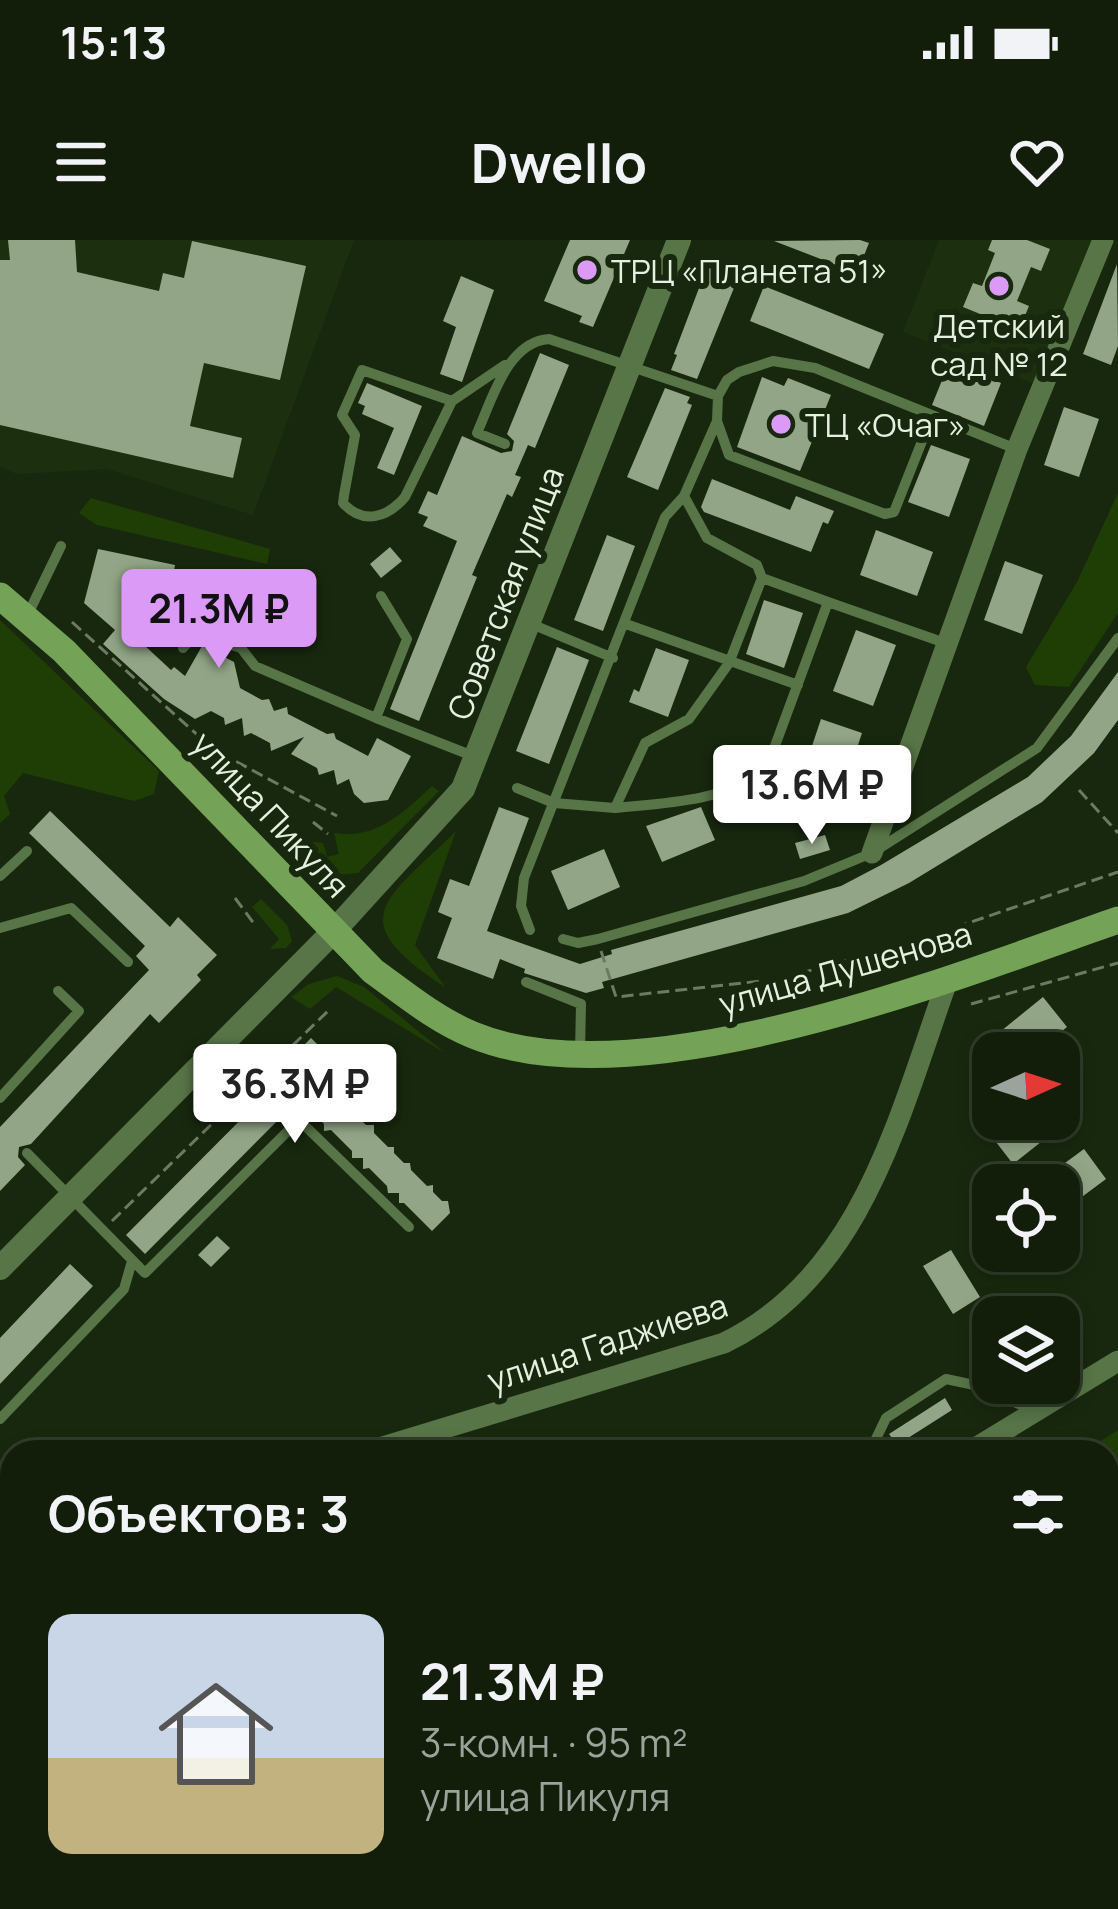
<!DOCTYPE html>
<html lang="ru">
<meta charset="utf-8">
<style>
:root{--surface:#121e0a;--page:#1f2b18;--text:#f1f3f6;--muted:#9ca29c;--line:#313c2b;--accent:#da9af6}
body{margin:0;font-family:Manrope,sans-serif;background:var(--page);color:var(--text);height:100vh;display:flex;flex-direction:column;font-size:45px;white-space:nowrap}
*{box-sizing:border-box;margin:0}
p{font-size:39px;color:var(--muted)}
.icon{flex:none;width:66px;height:66px;fill:none;stroke:currentColor;stroke-width:2;stroke-linecap:round;stroke-linejoin:round}
.map{position:relative;flex:1;overflow:hidden}
.drawer{position:absolute;left:0px;top:1200px;width:1119px;height:471px;display:flex;flex-direction:column;background:var(--surface);border-radius:36px 36px 0 0;box-shadow:0 6px 18px #0003,0 0 0 3px var(--line)}
.drawer>*{flex:none}
.needle{width:78px;rotate:87deg}
.buttons{position:absolute;left:972px;top:792px;display:grid;gap:24px}
.buttons a{display:grid;place-items:center;width:108px;height:108px;border-radius:24px;background:var(--surface);box-shadow:0 6px 18px #0003,0 0 0 3px var(--line);font-size:60px}
.price{position:absolute;translate:-50% -102px;padding:0 27px;border-radius:12px;background:#fff;color:#222;font-size:39px;line-height:78px;filter:drop-shadow(0 3px 6px #0008)}
.price::after{content:'';position:absolute;left:50%;top:72px;width:36px;height:27px;margin-left:-18px;background:inherit;clip-path:polygon(0 0,100% 0,50% 100%)}
.price.on{background:var(--accent);color:#111}
ul{padding:0;list-style:none}
li{display:flex;align-items:center;gap:36px;height:300px;padding:0 48px}
li+li{border-top:3px solid var(--line)}
li span{display:grid;place-items:center;flex:none;width:336px;height:240px;border-radius:24px;color:#555}
li>.icon{margin-inline-start:auto}
span .icon{width:144px;height:144px;fill:#fffc;stroke-width:1}
li b{font-size:51px}
h2{display:flex;justify-content:space-between;align-items:center;height:144px;padding:0 48px;font-size:51px}
.status{display:flex;justify-content:space-between;align-items:center;height:84px;padding:0 60px;background:var(--surface);direction:ltr}
.status svg{height:33px;fill:currentColor}
header{display:flex;justify-content:space-between;align-items:center;height:156px;padding:0 48px;background:var(--surface);font-size:54px;font-weight:700}
.map>svg:first-child{display:block}
.built{fill:#1c300f}
.green{fill:#1f3e06}
.building{fill:#92a687}
.lines{fill:none;stroke-linecap:round;stroke-linejoin:round}
.path{stroke:#6c7a64;stroke-width:3;stroke-dasharray:12 6;stroke-linecap:butt}
.service{stroke:#577547;stroke-width:10}
.minor{stroke:#577547;stroke-width:21}
.tertiary{stroke:#577547;stroke-width:24}
.secondary{stroke:#74a358;stroke-width:27}
.poi-dot{fill:#da9af6;stroke:#18280e;stroke-width:4.5}
.labels{text-anchor:middle;dominant-baseline:central;stroke-width:12;stroke-linejoin:round;paint-order:stroke}
.poi-label{font-size:33px;fill:#e5f0e0;stroke:#18280e;text-anchor:start}
.street-label{font-size:33px;fill:#e5f0e0;stroke:#18280e}
</style>
<div class="status"><b>15:13</b><svg viewBox="0 0 49 12"><path d="M0 12V9h3v3zM5 12V6h3v6zM10 12V3h3v9zM15 12V0h3v12zM26 1h20v11H26zM47 4h2v5h-2z"/></svg></div>
<header><svg class="icon" aria-label="menu" viewBox="0 0 24 24"><path d="M4 6h16M4 12h16M4 18h16"/></svg>Dwello<svg class="icon" aria-label="heart" viewBox="0 0 24 24"><path d="M12 20l-8-8c-3-5 5-10 8-4 3-6 11-1 8 4z"/></svg></header>
<div class="map">
<svg width="1118" height="1669" viewBox="0 0 1118 1669">
<rect width="100%" height="100%" fill="#18280e"/>
<path class="built" d="M0 0H354L253 275 107 229 17 234 0 227Z
M939 0H1094L1037 145 903 92Z"/>
<path class="green" d="M1118 253V373L1069 447 1035 445 1026 427 1077 342Z
M91 258 270 309 267 324 97 285 79 273Z
M0 380 159 531 154 554 134 561 23 533 4 556 10 574 0 583Z
M432 546 439 551 358 633 324 636 291 606 296 600 323 603 327 617 339 614 334 593C376 600 403 573 432 546Z
M456 591 415 705 445 747C339 678 387 660 456 591Z
M261 659 287 685 292 701 286 708 270 709 279 699 252 667Z
M337 736 364 747 445 813 336 747 310 769 291 757 309 744Z
M1118 1190V1669H403L413 1659H1107V1212H1083Z
M10 1346 12 1414 0 1440V1354Z"/>
<path class="building" d="M8 0H75L77 32 159 51 163 33 184 38 192 1 306 26 280 140 204 123 190 186 242 198 233 238 0 185V20H10Z
M570 0H630L593 87 579 82 582 76 544 61Z
M860 0 869 3 857 33 774 1Z
M992 0H1027L1050 9 1041 31 1031 27 1017 61 1029 66 1019 90 963 67 973 43 982 46 995 13 988 10Z
M1117 24 1118 106 1111 125 1083 114Z
M707 27 738 38 697 139 671 130 677 115 674 114Z
M461 36 494 50 462 142 440 134 456 87 443 81Z
M764 46 884 94 869 129 750 81Z
M540 113 569 125 535 208 528 205 515 235 521 237 512 257 507 254 472 335 477 337 419 481 390 469 457 301 423 286 428 277 418 273 428 251 437 255 462 196 501 213 512 211 514 201 507 194Z
M949 123 1001 143 984 186 932 165Z
M762 137 784 146 788 138 831 155 800 231 737 207Z
M367 143 422 166 394 235 377 228 394 188 362 174 365 166 358 163Z
M665 148 690 157 687 163 692 165 658 250 627 237Z
M1064 167 1099 179 1079 237 1044 225Z
M931 205 970 219 949 277 908 262Z
M712 239 790 270 796 256 834 271 828 284 823 282 811 312 704 272 701 267Z
M876 290 933 312 917 356 860 335Z
M607 295 635 306 603 391 574 380Z
M390 307 402 321 381 338 370 324Z
M98 309 175 325 173 336 240 351 233 381 166 366 164 377 147 374 143 404 171 430 174 427 185 436 202 406 209 409 234 422 240 448 262 460 269 459 274 471 287 467 288 474 327 494 334 493 336 499 368 516 377 498 411 516 388 560 364 563 354 554 349 539 337 545 334 530 319 535 317 528 291 514 304 497 271 511 270 503 251 493 244 496 242 478 225 485 224 478 211 471 195 479 164 459 103 404 115 390 84 363Z
M1005 321 1043 335 1022 394 984 380Z
M764 360 803 373 784 428 746 414Z
M856 390 896 405 873 466 833 451Z
M557 407 589 420 549 524 516 511Z
M656 408 689 420 668 477 629 462 634 449 639 452Z
M1118 432V480L1094 513 1042 562 909 643 848 673 602 742 604 748 586 753 524 733 525 729 500 719 493 739 437 718 452 678 438 672 450 639 469 646 499 567 529 578 487 691 580 724 612 714 611 710 841 646 881 625 1028 537 1071 496Z
M821 479 862 493 843 550 802 536Z
M701 567 715 600 662 622 646 586Z
M50 571 170 687 178 677 217 715 197 735 201 740 159 783 150 774 31 904 19 907 18 917 25 925 0 951V887L149 730 136 716 145 706 29 593Z
M825 595 830 610 800 619 795 603Z
M604 609 620 647 568 670 551 631Z
M1043 757 1067 787 1035 813H993V849L969 817Z
M311 798 353 840 323 870 356 868V875L366 885H374V893L388 907H394V913L404 923H410L411 930 427 946 433 945V952L442 961H448L450 973 432 991 404 963H399V953H388L387 946 369 928 363 929V918H352V911L331 890 324 891V884L299 859 145 1014 126 995 280 840 275 835Z
M1026 879H1070L1013 924 996 902Z
M1084 909 1106 939 1059 974V945H1035Z
M217 996 230 1008 211 1027 198 1015Z
M951 1010 980 1057 953 1074 923 1026Z
M70 1024 93 1046 0 1144V1098Z
M945 1158 952 1170 897 1205 889 1194Z"/>
<g class="lines">
<path class="path" d="M72 382 213 509 337 576
M1079 550 1118 593
M313 582 328 594
M235 658 255 685
M601 711 616 757 780 739 921 699 1118 632
M971 764 1118 723
M112 981 328 771"/>
<path class="service" d="M718 156 717 181 729 215 885 274 894 272 932 176
M452 161 362 130 342 175 355 195 344 255 343 263C363 285 387 278 405 257L452 161 505 125
M505 204 477 193C492 160 507 102 549 99L718 156 727 140 739 132 773 121 815 128 1016 209
M381 356 407 399 376 478 473 516
M828 362 945 403
M28 374 61 306
M529 383 613 418
M626 384 798 445
M183 408 195 394 241 408 255 426 376 478
M241 408 251 381
M517 548 554 563 615 568 645 503 689 479 729 423 762 338
M615 568C664 563 722 561 765 533L828 362 762 338 757 325 707 298 684 256
M0 636 27 611
M0 688 71 668 128 722
M530 690 521 666 524 638 665 277 684 256 717 181
M563 699 578 703 598 699 804 641 872 613 1037 508 1118 398
M526 742 581 764 580 811
M0 858 79 771 58 751
M27 913 145 1033 299 880 409 987
M0 1179 124 1049 132 1021
M864 1212 873 1205 886 1178 946 1139 979 1146 1032 1170"/>
<path class="minor" d="M872 613 1017 209 1103 0
M366 1212 724 1103C863 1036 899 874 948 739
M969 1212 1118 1121
M0 1615 12 1586
M80 1669 95 1659
M222 1669 238 1659"/>
<path class="tertiary" d="M0 1028 333 692 463 549 679 0"/>
<path class="secondary" d="M0 356 64 411 373 731C405 754 436 780 473 795 638 863 955 737 1118 680"/>
</g>
<g class="poi-dot">
<circle cx="587" cy="30" r="12"/>
<circle cx="999" cy="46" r="12"/>
<circle cx="781" cy="184" r="12"/>
</g>
<g class="labels">
<g class="poi-label">
<text x="611" y="30">ТРЦ «Планета 51»</text>
<text x="999" y="85" text-anchor="middle">Детский<tspan x="999" dy="38">сад № 12</tspan></text>
<text x="805" y="184">ТЦ «Очаг»</text>
</g>
<g class="street-label">
<text transform="translate(505 353) rotate(-69)">Советская улица</text>
<text transform="translate(271 574) rotate(47)">улица Пикуля</text>
<text transform="translate(845 728) rotate(-16)">улица Душенова</text>
<text transform="translate(607 1102) rotate(-18)">улица Гаджиева</text>
</g>
</g>
</svg>
<div class="buttons">
<a><svg class="needle" viewBox="-14 -14 28 28"><path d="M0-13l5 13h-10z" fill="#e53935"/><path d="M0 13l5-13h-10z" fill="#9ca29c"/></svg></a>
<a><svg class="icon" aria-label="locate" viewBox="0 0 24 24"><circle cx="12" cy="12" r="6"/><path d="M12 2v4M12 18v4M2 12h4M18 12h4"/></svg></a>
<a><svg class="icon" aria-label="layers" viewBox="0 0 24 24"><path d="M12 4l9 5-9 5-9-5zM3 14l9 5 9-5"/></svg></a>
</div>
<b class="price on" style="left:219px;top:431px">21.3M ₽</b>
<b class="price" style="left:812px;top:607px">13.6M ₽</b>
<b class="price" style="left:295px;top:906px">36.3M ₽</b>
<section class="drawer">
<h2>Объектов: 3<svg class="icon" aria-label="filters" viewBox="0 0 24 24"><path d="M4 7h16M4 17h16"/><circle cx="9" cy="7" r="2"/><circle cx="15" cy="17" r="2"/></svg></h2>
<ul>
<li><span style="background:linear-gradient(#c9d6e8 60%,#c2b280 0)"><svg class="icon" aria-label="home" viewBox="0 0 24 24"><path d="M3 11l9-7 9 7M6 9v11h12V9"/></svg></span><div><b>21.3M ₽</b><p>3-комн. · 95 m²</p><p>улица Пикуля</p></div></li>
</ul>
</section>
</div>
